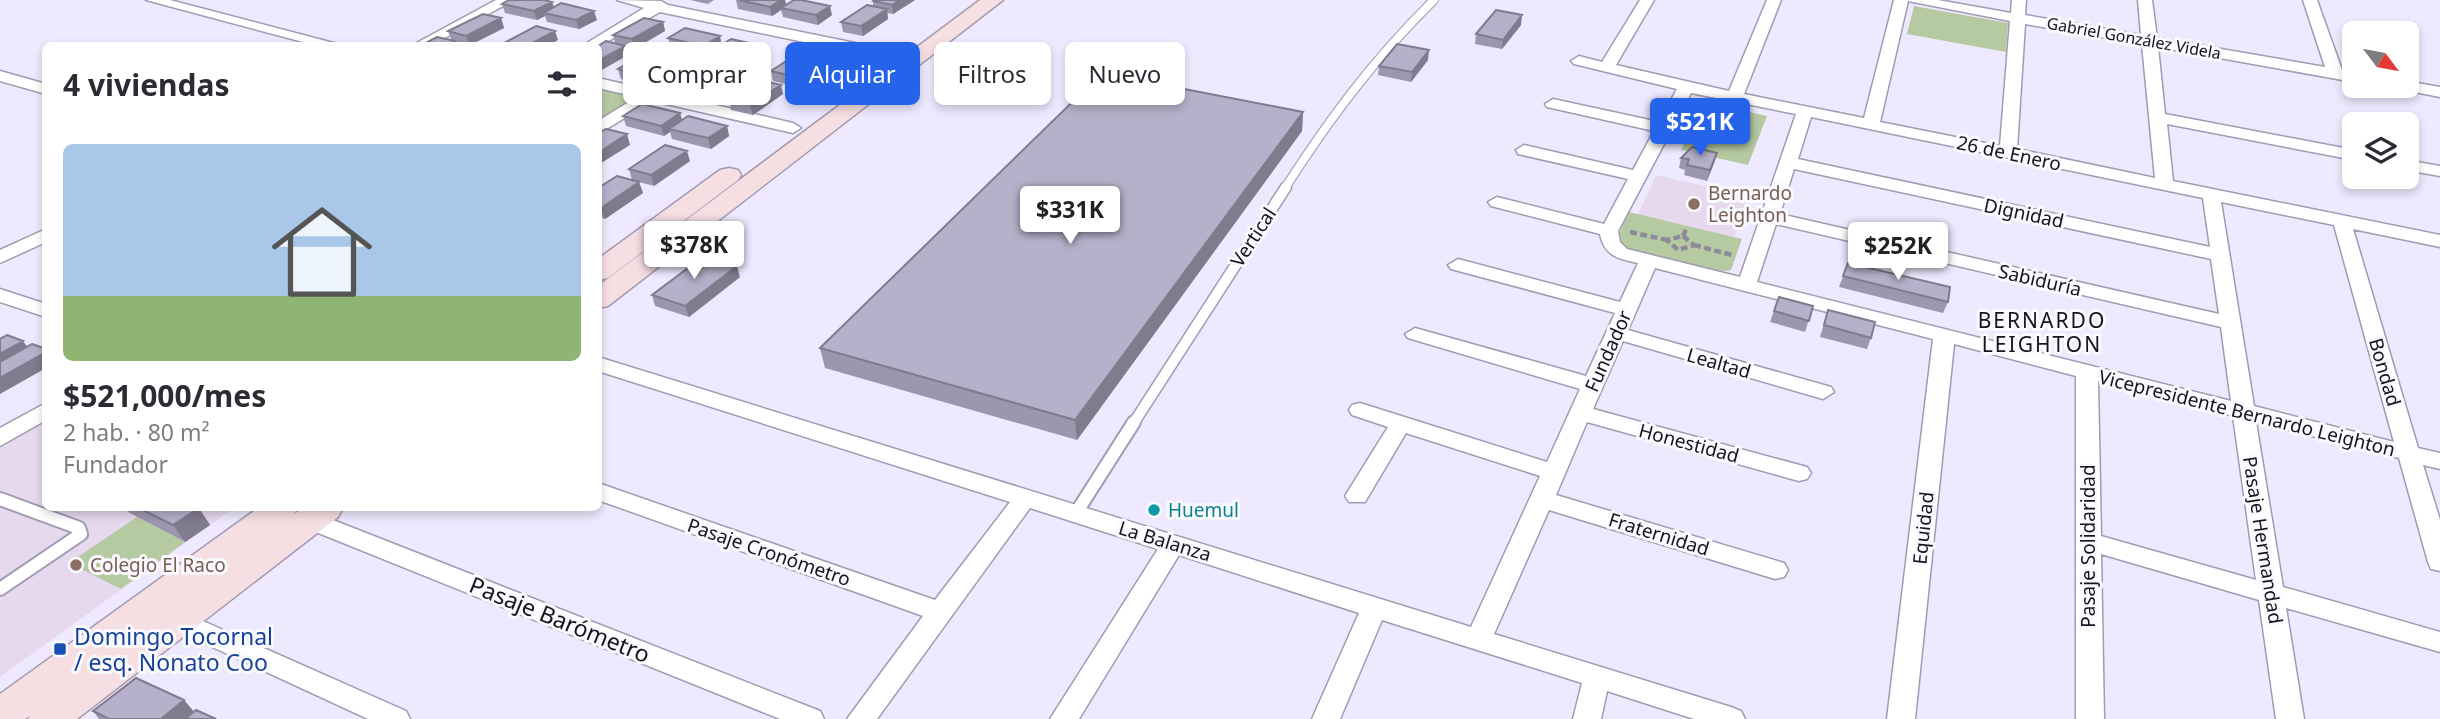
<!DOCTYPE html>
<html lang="es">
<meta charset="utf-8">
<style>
:root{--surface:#fff;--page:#f2f2f3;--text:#2b2b33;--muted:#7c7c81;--line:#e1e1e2;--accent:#2563eb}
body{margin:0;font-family:"Noto Sans",sans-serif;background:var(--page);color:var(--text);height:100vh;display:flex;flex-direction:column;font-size:26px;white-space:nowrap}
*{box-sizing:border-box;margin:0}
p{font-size:23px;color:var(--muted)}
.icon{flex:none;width:38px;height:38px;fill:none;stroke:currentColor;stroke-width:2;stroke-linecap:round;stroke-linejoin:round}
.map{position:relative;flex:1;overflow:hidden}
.sheet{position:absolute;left:42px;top:42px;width:560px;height:469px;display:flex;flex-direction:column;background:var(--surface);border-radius:10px;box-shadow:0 4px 10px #0003}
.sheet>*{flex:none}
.guide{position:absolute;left:623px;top:42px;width:665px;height:63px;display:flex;gap:14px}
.needle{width:46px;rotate:122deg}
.buttons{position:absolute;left:2342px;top:21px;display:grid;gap:14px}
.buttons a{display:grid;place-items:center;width:77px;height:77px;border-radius:10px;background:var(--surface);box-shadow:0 4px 10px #0003;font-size:35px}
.price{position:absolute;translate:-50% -60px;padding:0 16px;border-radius:7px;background:#fff;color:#222;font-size:23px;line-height:46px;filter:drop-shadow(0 2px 4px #0008)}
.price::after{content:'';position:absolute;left:50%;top:42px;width:21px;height:16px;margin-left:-10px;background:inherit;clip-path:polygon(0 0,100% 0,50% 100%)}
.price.selected{background:var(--accent);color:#fff}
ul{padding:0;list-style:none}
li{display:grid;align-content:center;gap:14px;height:371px;padding:0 21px}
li+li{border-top:2px solid var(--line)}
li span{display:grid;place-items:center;height:217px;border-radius:10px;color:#555}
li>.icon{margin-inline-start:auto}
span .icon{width:126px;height:126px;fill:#fffc;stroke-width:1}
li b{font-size:30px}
h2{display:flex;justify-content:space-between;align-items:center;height:84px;padding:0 21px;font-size:30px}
.tag{padding:0 24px;border-radius:10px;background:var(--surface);box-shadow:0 4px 10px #0003;font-size:24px;line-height:63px}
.tag.selected{background:var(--accent);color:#fff}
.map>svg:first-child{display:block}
.education{fill:#e6d9ed}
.green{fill:#b6caa2}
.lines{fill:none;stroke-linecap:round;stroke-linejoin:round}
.lane-far2-casing{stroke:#a19ab3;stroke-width:10}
.lane-far1-casing{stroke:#a19ab3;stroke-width:13}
.lane-casing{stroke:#a19ab3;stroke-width:16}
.street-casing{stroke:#a19ab3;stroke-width:3}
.secondary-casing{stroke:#a19ab3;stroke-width:3}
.path{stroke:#8e8a9a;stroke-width:4.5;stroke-dasharray:7 3.5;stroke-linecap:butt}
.lane-far2{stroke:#fff;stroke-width:8}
.lane-far1{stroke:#fff;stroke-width:10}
.lane{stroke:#fff;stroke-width:12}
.street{fill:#fff;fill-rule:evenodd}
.secondary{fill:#f6dfe3;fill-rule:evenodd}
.wall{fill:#9d97ae}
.shaded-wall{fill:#807b8d}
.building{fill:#b7b0ca;stroke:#807b8d;stroke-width:2}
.education-dot{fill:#8d6e63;stroke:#faf9fe;stroke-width:2.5}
.culture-dot{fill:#0f9aa8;stroke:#faf9fe;stroke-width:2.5}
.transit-dot{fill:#1a4fb4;stroke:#faf9fe;stroke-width:2.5}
.labels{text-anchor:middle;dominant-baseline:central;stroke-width:6;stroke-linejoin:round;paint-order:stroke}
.far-street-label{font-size:16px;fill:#15131c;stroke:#faf9fe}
.street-label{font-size:19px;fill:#15131c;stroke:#faf9fe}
.education-label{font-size:19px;fill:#785e54;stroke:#faf9fe;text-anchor:start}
.culture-label{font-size:19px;fill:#0d838f;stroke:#faf9fe;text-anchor:start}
.neighbourhood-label{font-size:21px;letter-spacing:2px;fill:#15131c;stroke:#faf9fe}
.near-street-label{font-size:23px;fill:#15131c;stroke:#faf9fe}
.near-transit-label{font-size:23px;fill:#164399;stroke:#faf9fe;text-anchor:start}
</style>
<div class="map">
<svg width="2440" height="719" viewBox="0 0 2440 719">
<rect width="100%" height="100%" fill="#eee9fe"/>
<path class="education" d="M1656 175 1748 196 1734 238 1638 215Z
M45 420 46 508H234L0 677V448Z"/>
<path class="green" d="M1914 6 2008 23 2006 52 1907 34Z
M599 88 638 97 599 125Z
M1703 102 1767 116 1748 165 1681 150Z
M1629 212 1742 239 1731 270C1704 275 1636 259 1616 240Z
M137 517 185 542 121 589 69 563Z"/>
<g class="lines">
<g class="lane-far2-casing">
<path id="lane-far2" d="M1285 188C1330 118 1374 59 1434 0"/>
</g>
<g class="lane-far1-casing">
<path id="lane-far1" d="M1133 424 1286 187"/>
</g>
<g class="lane-casing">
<path id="lane" d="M0 499 79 528 81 534 0 589
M1076 513 1134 422"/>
</g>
<g class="street-casing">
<path id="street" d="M146 0H170L345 46H318Z
M496 0H514L430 46H411Z
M617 0 661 1 668 5 914 55 922 60 914 65 660 12 598 47 582 46 644 8Z
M1640 0H1654L1616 65 1729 91 1767 0H1781L1744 94 1864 118 1894 0H1938L2011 13 2012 0H2026L2025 15 2141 35 2138 0H2152L2157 38 2325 67 2303 0H2317L2342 70 2354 72V82L2158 47 2165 114 2354 150V160L2167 124 2173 181 2440 235V247L2353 229 2418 448 2440 453V469L2423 465 2440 520V571L2431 569 2428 562 2399 458 2256 422 2283 587 2440 632V652L2286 608 2304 719H2276L2259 600 2101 554 2104 719H2076V376L1954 344 1915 719H1887L1933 339 1655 268 1628 330 1831 387 1834 392 1823 399 1623 341 1593 409 1807 467 1811 473 1807 479 1799 481 1587 422 1556 495 1784 563 1788 570 1784 577 1775 579 1549 510 1494 634 1731 707 1741 711 1745 719H1694L1607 691 1601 719H1573L1582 683 1382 620 1340 719H1312L1359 613 1179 555 1079 719H1050L1158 549 1030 508 877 719H847L923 616 598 500V483L935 600 1010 502 598 371V357L1471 627 1540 476 1406 433 1365 502H1349L1345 496 1388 427 1352 415 1349 410 1352 405 1360 403 1547 462 1580 389 1408 338 1405 334 1415 328 1586 376 1615 313 1451 269 1448 265 1458 259 1620 302 1638 263C1619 259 1604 256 1600 234L1491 206 1488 202 1497 197 1604 224 1628 179 1518 154 1516 150 1524 145 1633 170 1654 131 1547 107 1545 104 1553 99 1659 122 1677 89 1574 64 1571 61 1579 56 1602 62ZM1908 1 2010 21 2000 146 1880 122ZM2025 24 2142 44 2155 178 2017 149ZM1691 93 1796 114 1740 277 1627 249 1620 242 1618 231ZM1811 117 2203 198 2210 247 1798 159ZM1794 169 2211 259 2219 314 1780 214ZM2221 202 2334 225 2394 442 2254 406ZM1776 224 2221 327 2231 401 1757 282ZM2098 381 2233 416 2256 580 2101 536Z
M0 71 46 84V94L0 81Z
M598 78 793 123 801 128 793 133 653 101 598 134V121L637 97 598 88Z
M2406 81 2440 87V97L2399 89 2397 86H2406Z
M2406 160 2440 166V176L2406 170Z
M46 229V242L0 263V250Z
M0 289 46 304V317L0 302Z
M46 403V420L0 446V428Z
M310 511 820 711 824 719H780L301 526 298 520 301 514Z
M178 610 406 711 410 719H368L169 627 165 620 169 613Z"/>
</g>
<g class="secondary-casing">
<path id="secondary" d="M980 0H1003L608 306 598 308V286Z
M729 168 738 170 741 175 738 180 608 278 598 280V259L720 170Z
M258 508H298L294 514 303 508H343L338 517 77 719H28L30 716 25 719H0V694Z"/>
</g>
<path class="path" d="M1630 232 1667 240
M1683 236 1694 245 1678 250 1667 240Z
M1683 236 1687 227
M1694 245 1732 255"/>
<use href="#lane-far2" class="lane-far2"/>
<use href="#lane-far1" class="lane-far1"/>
<use href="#lane" class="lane"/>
<use href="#street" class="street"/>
<use href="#secondary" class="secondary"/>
</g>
<path class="wall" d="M690 0H714L708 4Z
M736 0H785L786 5 832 15 818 25 783 17 781 10 772 16 738 9Z
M915 0 893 14 887 13 888 19 863 36 843 32 841 22 873 7V1Z
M552 2 554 7 597 20 579 29 547 22 545 16 537 20 505 13 502 4Z
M501 18 504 28 470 45 455 42 456 46H420L452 41 448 31Z
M663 22 665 31 634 49 625 47 628 55 598 72V46L615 43 613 35Z
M1521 25 1502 49 1475 44 1476 34Z
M668 38 722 44 769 56 753 67 717 59 715 50 706 56 671 48Z
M820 57 822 67 794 86 773 81 771 71Z
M1428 60 1411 82 1378 75 1379 66Z
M672 67 674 74 717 78 720 88 703 99 666 90 664 84 657 88 621 79 618 69Z
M783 94 753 115 731 110 729 100Z
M1303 112 1302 131 1077 440 825 368 820 348Z
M680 113 682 120 727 126 729 136 711 149 672 139 670 132 664 136 626 126 623 116Z
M1681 158 1714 163 1707 181 1684 175 1685 170 1679 168Z
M690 161 654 186 632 180 629 169Z
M639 182 643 193 605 219 598 217V188Z
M1848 263 1948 302 1943 313 1839 287Z
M740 277 689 317 655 306 652 295Z
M1779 297 1813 306 1805 332 1770 322Z
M1828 310 1871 338 1867 349 1820 337Z
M124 508H198L210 525 185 542 128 512Z
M184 700 194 712 216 719H99L93 711Z"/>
<path class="shaded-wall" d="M781 0H785L787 7 781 8V10L772 16 770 7Z
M900 0H915L893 14 892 5Z
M552 2 555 11 544 13 545 16 537 20 534 11Z
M830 6 832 15 818 25 816 15Z
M887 9 888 19 863 36 861 26Z
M594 11 597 20 579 29 576 20Z
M1522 15 1521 25 1502 49 1503 40Z
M501 18 504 28 470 45 466 36Z
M663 22 665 31 634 49 632 39Z
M555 31 558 40 548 46H527Z
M720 36 722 46 715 49V50L706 56 703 46Z
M625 46 628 55 598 72V61Z
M767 47 769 56 753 67 751 57Z
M1429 50 1428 60 1411 82 1412 72Z
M820 57 822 67 794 86 792 76Z
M672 67 675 77 663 80 664 84 657 88 654 78Z
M717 78 720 88 703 99 700 89Z
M781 85 783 94 753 115 750 105Z
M1303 112 1302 131 1077 440 1075 420Z
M680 113 683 124 669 129 670 132 664 136 661 126Z
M727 126 729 136 711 149 708 138Z
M627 134 630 145 598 165V153Z
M687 151 690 161 654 186 651 175Z
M1717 153 1714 163 1707 181 1710 170Z
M639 182 643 193 605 219 601 208Z
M737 266 740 277 689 317 685 306Z
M23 341 31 352 0 370V354Z
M46 352V368L0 394V378Z
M199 508 210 525 185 542 173 525Z
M184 700 194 712 185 719H161Z"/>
<path class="building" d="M509 0H544L552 2 534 11 502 4Z
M739 0H781L770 7Z
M794 0H801L830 6 816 15 781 8Z
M874 0H900L892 5 873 1Z
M561 3 594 11 576 20 544 13Z
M867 5 887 9 861 26 841 22Z
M1496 10 1522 15 1503 40 1476 34Z
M483 14 501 18 466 36 448 31Z
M644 18 663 22 632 39 613 35Z
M536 26 555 31 527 46H508L502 44Z
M685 28 720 36 703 46 668 38Z
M437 37 455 41 447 46H420Z
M731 39 767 47 751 57 715 49Z
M606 41 625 46 598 61V46Z
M1397 44 1429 50 1412 72 1379 66Z
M800 52 820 57 792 76 771 71Z
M636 59 672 67 654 78 618 69Z
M681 70 717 78 700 89 663 80Z
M1102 73 1303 112 1075 420 820 348Z
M760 80 781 85 750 105 729 100Z
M642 104 680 113 661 126 623 116Z
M688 116 727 126 708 138 669 129Z
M606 129 627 134 598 153V133Z
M665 145 687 151 651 175 629 169Z
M1692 147 1717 153 1710 170 1687 165 1689 159 1681 158Z
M617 176 639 182 601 208 598 207V188Z
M704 256 737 266 685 306 652 295Z
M1848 263 1950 287 1948 302 1843 276Z
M1779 297 1813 306 1809 321 1774 311Z
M1828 310 1875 322 1871 338 1824 325Z
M7 335 23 341 0 354V339Z
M32 344 46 349V352L0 378V362Z
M139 508H199L173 525Z
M136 678 184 700 161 719H109L93 711Z
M196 710 216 719H185Z"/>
<g class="education-dot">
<circle cx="1694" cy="204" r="7"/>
<circle cx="76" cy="565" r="7"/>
</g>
<circle class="culture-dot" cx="1154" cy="510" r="7"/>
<rect class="transit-dot" x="53" y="642" width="14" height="14" rx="3.5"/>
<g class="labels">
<g class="far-street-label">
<text transform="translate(2134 38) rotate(10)">Gabriel González Videla</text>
</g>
<g class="street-label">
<text transform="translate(2009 153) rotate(12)">26 de Enero</text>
<text transform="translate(2024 213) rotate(12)">Dignidad</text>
<text transform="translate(1253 237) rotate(-57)">Vertical</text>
<text transform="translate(2040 280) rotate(13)">Sabiduría</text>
<text transform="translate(1608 351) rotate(-66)">Fundador</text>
<text transform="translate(1719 363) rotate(16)">Lealtad</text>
<text transform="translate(2385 372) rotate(74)">Bondad</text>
<text transform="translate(2247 413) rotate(14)">Vicepresidente Bernardo Leighton</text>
<text transform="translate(1689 443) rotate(15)">Honestidad</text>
<text transform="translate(1923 528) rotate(-84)">Equidad</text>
<text transform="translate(1659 534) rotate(17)">Fraternidad</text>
<text transform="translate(2263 540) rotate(81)">Pasaje Hermandad</text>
<text transform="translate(1165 541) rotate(17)">La Balanza</text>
<text transform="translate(2088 546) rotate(-90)">Pasaje Solidaridad</text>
<text transform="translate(769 552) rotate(19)">Pasaje Cronómetro</text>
</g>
<g class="education-label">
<text x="1708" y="193">Bernardo<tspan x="1708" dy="22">Leighton</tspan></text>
<text x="90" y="565">Colegio El Raco</text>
</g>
<g class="culture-label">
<text x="1168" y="510">Huemul</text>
</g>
<g class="neighbourhood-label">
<text x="2042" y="320">BERNARDO<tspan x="2042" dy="24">LEIGHTON</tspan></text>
</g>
<g class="near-street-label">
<text transform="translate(560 619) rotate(22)">Pasaje Barómetro</text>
</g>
<g class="near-transit-label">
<text x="74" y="636">Domingo Tocornal<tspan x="74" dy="26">/ esq. Nonato Coo</tspan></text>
</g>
</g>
</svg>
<div class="buttons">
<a><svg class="needle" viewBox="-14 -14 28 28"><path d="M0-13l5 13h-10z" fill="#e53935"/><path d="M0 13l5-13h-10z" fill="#7c7c81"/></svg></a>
<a><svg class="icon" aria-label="layers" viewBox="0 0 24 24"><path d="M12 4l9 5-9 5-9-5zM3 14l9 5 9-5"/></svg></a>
</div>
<b class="price selected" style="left:1700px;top:158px">$521K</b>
<b class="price" style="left:1070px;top:246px">$331K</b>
<b class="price" style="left:694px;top:281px">$378K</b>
<b class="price" style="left:1898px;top:282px">$252K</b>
<div class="guide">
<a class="tag">Comprar</a>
<a class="tag selected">Alquilar</a>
<a class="tag">Filtros</a>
<a class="tag">Nuevo</a>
</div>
<section class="sheet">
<h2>4 viviendas<svg class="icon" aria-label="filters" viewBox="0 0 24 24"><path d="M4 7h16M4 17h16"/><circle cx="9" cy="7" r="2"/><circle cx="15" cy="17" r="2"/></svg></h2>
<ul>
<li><span style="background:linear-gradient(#a9c7e8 70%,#8fb573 0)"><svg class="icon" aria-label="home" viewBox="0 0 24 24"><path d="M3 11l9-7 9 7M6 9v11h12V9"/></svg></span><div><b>$521,000/mes</b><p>2 hab. · 80 m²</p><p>Fundador</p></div></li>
</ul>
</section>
</div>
